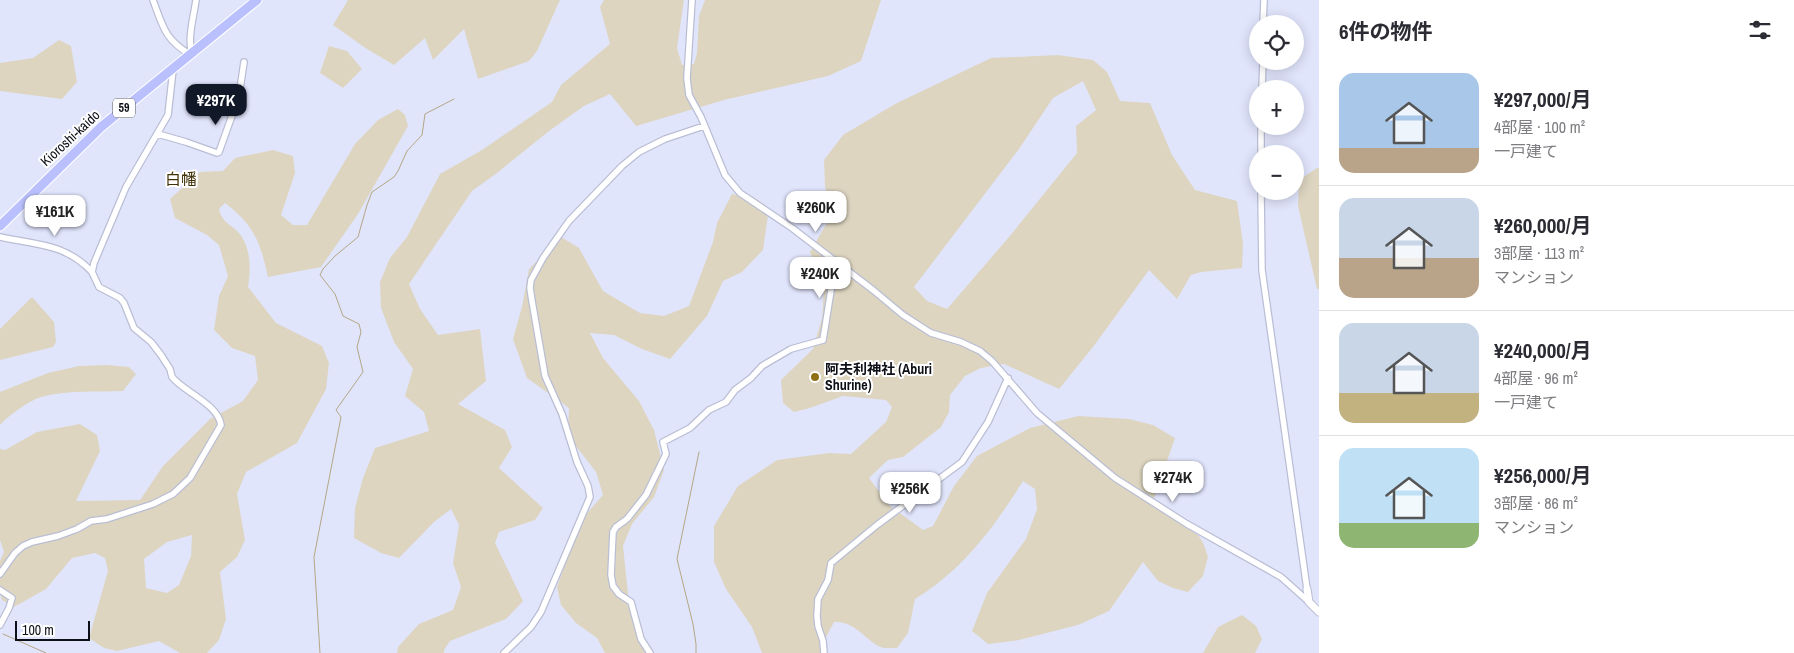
<!DOCTYPE html>
<html lang="ja">
<meta charset="utf-8">
<style>
:root{--surface:#fff;--page:#f7f7f7;--text:#2b2b33;--muted:#7c7c81;--line:#e1e1e2;--accent:#111827}
body{margin:0;font-family:"Archivo Narrow","Noto Sans JP",sans-serif;background:var(--page);color:var(--text);height:100vh;display:flex;flex-direction:column;font-size:19px;white-space:nowrap}
*{box-sizing:border-box;margin:0}
p{font-size:16px;color:var(--muted)}
.icon{flex:none;width:28px;height:28px;fill:none;stroke:currentColor;stroke-width:2;stroke-linecap:round;stroke-linejoin:round}
.map{position:relative;flex:1;overflow:hidden}
.panel{display:flex;flex-direction:column;background:var(--surface);width:475px}
.panel>*{flex:none}
.fabs{position:absolute;left:1249px;top:15px;display:grid;gap:10px}
.fabs a{display:grid;place-items:center;width:55px;height:55px;border-radius:50%;background:var(--surface);box-shadow:0 2px 12px #0003;font-size:25px}
.scale{position:absolute;left:15px;bottom:12px;width:75px;box-sizing:border-box;padding-left:5px;border:2px solid #0e1017;border-top:0;font-size:14px;line-height:18px;white-space:nowrap;color:#0e1017;-webkit-text-stroke:4px #fff;paint-order:stroke}
.price{position:absolute;translate:-50% -42px;padding:0 11px;border-radius:10px;background:#fff;color:#222;font-size:16px;line-height:32px;filter:drop-shadow(0 1px 2px #0008)}
.price::after{content:'';position:absolute;left:50%;top:30px;width:15px;height:11px;margin-left:-8px;background:inherit;clip-path:polygon(0 0,100% 0,50% 100%)}
.price.active{background:var(--accent);color:#fff}
ul{padding:0;list-style:none}
li{display:flex;align-items:center;gap:15px;height:125px;padding:0 20px}
li+li{border-top:1px solid var(--line)}
li span{display:grid;place-items:center;flex:none;width:140px;height:100px;border-radius:15px;color:#555}
li>.icon{margin-inline-start:auto}
span .icon{width:60px;height:60px;fill:#fffc;stroke-width:1}
li b{font-size:21px}
h2{display:flex;justify-content:space-between;align-items:center;height:60px;padding:0 20px;font-size:21px}
main{display:flex;flex:1;min-height:0}
.map>svg:first-child{display:block}
.green{fill:#ddd5c0;fill-rule:evenodd}
.lines{fill:none;stroke-linecap:round;stroke-linejoin:round}
.stream{stroke:#b4a686;stroke-width:1}
.minor-casing{stroke:#babed4;stroke-width:8}
.tertiary-casing{stroke:#babed4;stroke-width:9}
.primary-casing{stroke:#fff;stroke-width:11}
.minor{stroke:#fff;stroke-width:5.5}
.tertiary{stroke:#fff;stroke-width:7}
.primary{stroke:#bac0fd;stroke-width:9}
.poi-dot{fill:#8f7015;stroke:#fff;stroke-width:2}
.labels{text-anchor:middle;dominant-baseline:central;stroke-width:4;stroke-linejoin:round;paint-order:stroke}
.shield{fill:#fff;stroke:#56585d;stroke-width:1}
.shield-label{font-size:12px;font-weight:bold;fill:#0e1017}
.street-label{font-size:14px;fill:#0e1017;stroke:#fff}
.poi-label{font-size:14px;font-weight:bold;fill:#0e1017;stroke:#fff;text-anchor:start}
.quarter-label{font-size:16px;fill:#403208;stroke:#fff}
</style>
<main>
<div class="map">
<svg width="1319" height="653" viewBox="0 0 1319 653">
<rect width="100%" height="100%" fill="#e1e5fc"/>
<path class="green" d="M348 0H560L537 51 529 61 478 79 464 29 433 60 425 38 394 65 367 49 333 25Z
M604 0H684L677 48 682 65 694 64 697 53 699 16 705 0H881L861 61 828 76 724 100 636 126 610 94 584 106 549 131 497 173 472 191 409 284 420 309 438 335 480 329 486 381 458 404 505 430 512 447 499 468 543 508 535 520 499 532 495 543 523 601 506 619 450 641 444 650V653H397L398 647 419 624 453 610 461 587 453 563 459 525 451 509 434 522 399 558 381 553 354 538 355 508 363 478 375 448 429 431 424 412 405 396 413 369 394 342 381 308 380 282 390 258 407 237 440 174 482 150 552 102 561 85 610 44 600 7Z
M59 40 71 46 77 82 62 99 0 91V63L33 58Z
M329 46 347 51 362 69 343 88 320 73Z
M1058 55 1093 60 1107 72 1120 101 1150 103 1172 155 1195 190 1237 201 1243 244 1242 268 1201 272 1191 275 1177 299 1149 270 1093 347 1059 389 1004 364 981 368 965 376 950 395 949 412 941 427 903 457 888 460 869 478 889 505 923 530 933 526 954 486 977 456 1030 428 1078 416 1129 419 1153 425 1175 438 1152 504 1199 536 1204 545 1208 557 1203 576 1188 592 1173 588 1158 581 1143 562 1109 611 1078 625 1019 640 988 644 972 631 987 593 1026 539 1037 509 1035 489 1023 481C995 526 962 571 915 599L908 633 897 648C891 648 883 649 878 646 862 636 854 621 834 622L823 643 821 653H762L752 627 726 589 714 562V526L738 486 777 460 829 453 851 454 886 422 892 407 886 400 843 396 810 408 794 412 783 403 781 380 813 349 822 318 824 290 810 252 832 214 825 186 824 160 843 135 895 104 991 58ZM1083 81 1096 110 1076 126 1077 153 1009 237 947 309 927 301 914 287 1019 149 1053 98Z
M398 109 405 115 408 126 358 214 321 267 268 277C260 242 255 226 225 203L219 209C223 224 230 223 239 233 251 248 251 268 248 287L276 323 322 346 329 363 326 389 297 443 246 472 237 494 245 540 237 557 220 572 226 619 219 640 207 653H180L159 641 117 651 104 648 89 638 108 571 105 558 95 553 72 558 46 589 14 607 2 600 0 593V561L4 552 0 540V449L5 450 37 432 80 424 97 435 100 451 76 501 140 500 163 466 210 419 243 401 258 380 255 356 232 348 214 330 219 296 228 276 219 245 207 235 175 218 170 199 200 172 223 171 235 158 273 150 293 156 295 173 281 215 293 225H307L355 144 378 120ZM192 535 191 556 179 585 167 593 146 588 144 559 167 542Z
M1317 168H1319V289H1317L1298 206 1299 180Z
M732 194 755 198 769 208 763 250 742 272 723 281 707 316 670 359 642 349 614 335 590 333 603 358 639 401 654 430 664 470 654 497 632 524 623 546 630 613 645 653H605L597 638 576 623 561 605 557 587 581 520 603 495 596 472 572 441 568 429 569 408 527 378 513 339 522 307 529 269 561 237 579 248 603 291 640 313 664 316 689 306 713 242 717 223Z
M32 297 54 322 56 342 53 347 0 360V329Z
M107 365 129 367 136 374 123 391C96 392 67 390 41 397 30 400 8 416 0 425V392L48 373 79 366Z
M1242 615 1256 626 1262 639 1255 653H1203L1218 627Z"/>
<g class="lines">
<path class="stream" d="M3 634 46 653
M320 653 314 557 341 417 336 410 363 372 357 347 361 332 359 324 343 316 335 294 320 275 323 269 335 256 358 237 367 205 372 192 394 177 398 171 407 151 422 135 425 114 454 99
M696 653V644L693 624 677 559 699 452"/>
<g class="minor-casing">
<path id="minor" d="M153 0C163 27 165 40 191 55
M692 0 687 78 689 95 701 117 725 175 740 193 792 228 873 290 903 315 931 333 961 342 980 351 992 361 1037 413 1115 478 1187 524 1281 577 1309 602
M1263 24 1264 0
M192 54C187 38 194 16 196 0
M1262 89 1263 61
M158 134 186 142 217 153 219 152 239 96 244 62
M1261 154V126
M1261 191 1262 270 1307 589
M0 237C36 245 65 243 92 272
M0 574 15 553 23 546 32 542 58 536 77 529 91 521 107 519 153 504 173 494 190 478 221 425C218 404 184 392 172 377L170 369 161 355 151 342 134 328 124 303 120 298 99 287 92 272 94 263 126 187 168 115 173 70
M0 590 12 598 9 608 0 625
M504 653 531 627 541 612 590 497 588 486 577 462 562 414 545 376 532 301 530 288 531 280 543 258 569 221 622 166 639 152 665 139 704 126
M650 653 641 639 631 602 619 594 613 586 611 575 613 532 616 527 627 519 646 495 666 454 663 442 690 428 709 410 726 402 735 390 751 378 762 366 791 349 823 340 832 284 838 264
M824 653 823 641 818 626 817 616 818 599 828 580 831 563 877 525 962 462 988 422 1008 378"/>
</g>
<g class="tertiary-casing">
<path id="tertiary" d="M1307 589 1309 602 1319 612"/>
</g>
<g class="primary-casing">
<path id="primary" d="M0 226 101 127 257 0"/>
</g>
<use href="#minor" class="minor"/>
<use href="#tertiary" class="tertiary"/>
<use href="#primary" class="primary"/>
</g>
<circle class="poi-dot" cx="815" cy="377" r="5"/>
<g class="labels">
<rect class="shield" x="113" y="98.5" width="22" height="19" rx="4"/>
<g class="shield-label">
<text x="124" y="108">59</text>
</g>
<g class="street-label">
<text transform="translate(70 138) rotate(-43)">Kioroshi-kaido</text>
</g>
<g class="poi-label">
<text x="825" y="369">阿夫利神社 (Aburi<tspan x="825" dy="16">Shurine)</tspan></text>
</g>
<g class="quarter-label">
<text x="181" y="179">白幡</text>
</g>
</g>
</svg>
<div class="fabs">
<a><svg class="icon" aria-label="locate" viewBox="0 0 24 24"><circle cx="12" cy="12" r="6"/><path d="M12 2v4M12 18v4M2 12h4M18 12h4"/></svg></a>
<a>+</a>
<a>−</a>
</div>
<div class="scale">100 m</div>
<b class="price active" style="left:216px;top:126px">¥297K</b>
<b class="price" style="left:816px;top:233px">¥260K</b>
<b class="price" style="left:55px;top:237px">¥161K</b>
<b class="price" style="left:820px;top:299px">¥240K</b>
<b class="price" style="left:1173px;top:503px">¥274K</b>
<b class="price" style="left:910px;top:514px">¥256K</b>
</div>
<section class="panel">
<h2>6件の物件<svg class="icon" aria-label="filters" viewBox="0 0 24 24"><path d="M4 7h16M4 17h16"/><circle cx="9" cy="7" r="2"/><circle cx="15" cy="17" r="2"/></svg></h2>
<ul>
<li><span style="background:linear-gradient(#a9c7e8 75%,#b9a48a 0)"><svg class="icon" aria-label="home" viewBox="0 0 24 24"><path d="M3 11l9-7 9 7M6 9v11h12V9"/></svg></span><div><b>¥297,000/月</b><p>4部屋 · 100 m²</p><p>一戸建て</p></div></li>
<li><span style="background:linear-gradient(#c9d6e8 60%,#b9a48a 0)"><svg class="icon" aria-label="home" viewBox="0 0 24 24"><path d="M3 11l9-7 9 7M6 9v11h12V9"/></svg></span><div><b>¥260,000/月</b><p>3部屋 · 113 m²</p><p>マンション</p></div></li>
<li><span style="background:linear-gradient(#c9d6e8 70%,#c2b280 0)"><svg class="icon" aria-label="home" viewBox="0 0 24 24"><path d="M3 11l9-7 9 7M6 9v11h12V9"/></svg></span><div><b>¥240,000/月</b><p>4部屋 · 96 m²</p><p>一戸建て</p></div></li>
<li><span style="background:linear-gradient(#bfe0f5 75%,#8fb573 0)"><svg class="icon" aria-label="home" viewBox="0 0 24 24"><path d="M3 11l9-7 9 7M6 9v11h12V9"/></svg></span><div><b>¥256,000/月</b><p>3部屋 · 86 m²</p><p>マンション</p></div></li>
</ul>
</section>
</main>
